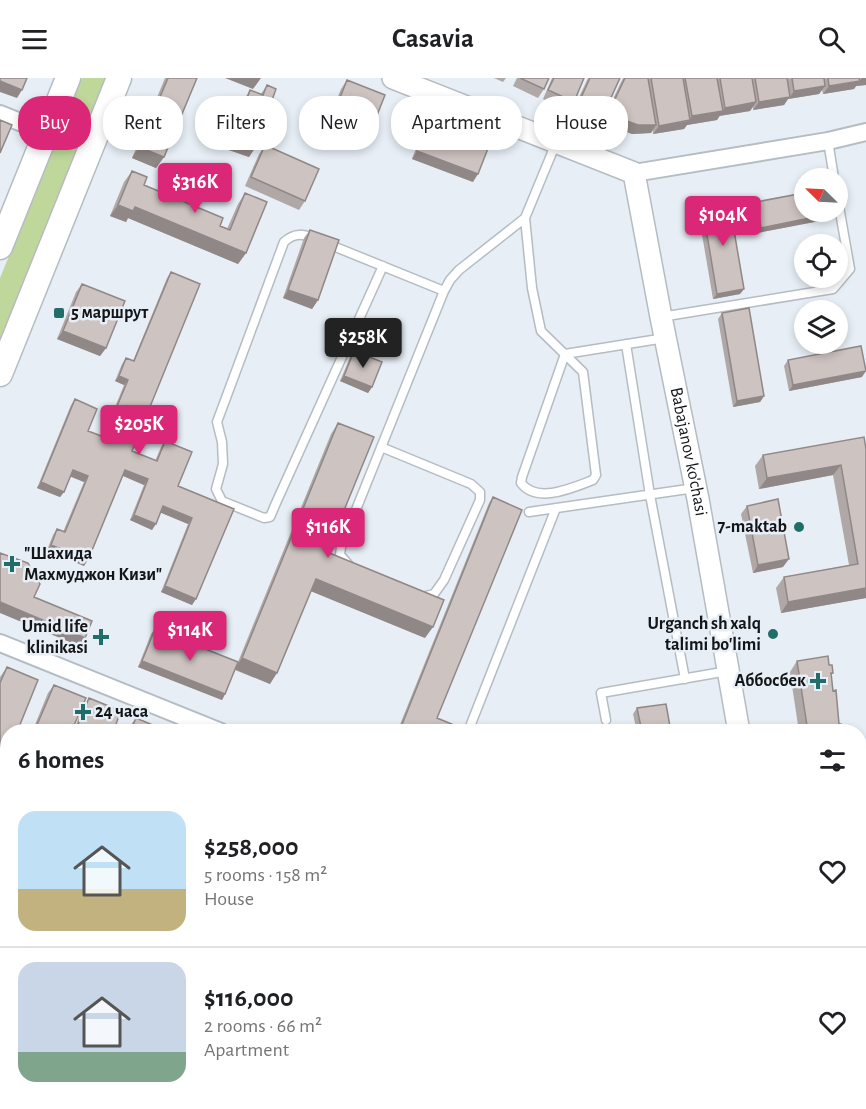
<!DOCTYPE html>
<meta charset="utf-8">
<style>
:root{--surface:#fff;--page:#f2f2f2;--text:#202124;--muted:#757577;--line:#e0e0e0;--accent:#db2777}
body{margin:0;font-family:"Alegreya Sans",sans-serif;background:var(--page);color:var(--text);height:100vh;display:flex;flex-direction:column;font-size:22px;white-space:nowrap}
*{box-sizing:border-box;margin:0}
p{font-size:20px;color:var(--muted)}
.icon{flex:none;width:33px;height:33px;fill:none;stroke:currentColor;stroke-width:2;stroke-linecap:round;stroke-linejoin:round}
.map{position:relative;flex:1;overflow:hidden}
.side{position:absolute;left:0px;top:646px;width:867px;height:386px;display:flex;flex-direction:column;background:var(--surface);border-radius:24px 24px 0 0;box-shadow:0 3px 9px #0003}
.side>*{flex:none}
.banner{position:absolute;left:18px;top:18px;width:831px;height:54px;display:flex;gap:12px}
.needle{width:39px;rotate:294deg}
.tools{position:absolute;left:794px;top:90px;display:grid;gap:12px}
.tools a{display:grid;place-items:center;width:54px;height:54px;border-radius:50%;background:var(--surface);box-shadow:0 3px 9px #0003;font-size:30px}
.price{position:absolute;translate:-50% -51px;padding:0 14px;border-radius:6px;background:var(--accent);color:#fff;font-size:20px;line-height:39px;filter:drop-shadow(0 2px 3px #0008)}
.price::after{content:'';position:absolute;left:50%;top:36px;width:18px;height:14px;margin-left:-9px;background:inherit;clip-path:polygon(0 0,100% 0,50% 100%)}
.price.current{background:#222;color:#fff}
ul{padding:0;list-style:none}
li{display:flex;align-items:center;gap:18px;height:150px;padding:0 18px}
li+li{border-top:2px solid var(--line)}
li span{display:grid;place-items:center;flex:none;width:168px;height:120px;border-radius:18px;color:#555}
li>.icon{margin-inline-start:auto}
span .icon{width:72px;height:72px;fill:#fffc;stroke-width:1}
li b{font-size:26px}
h2{display:flex;justify-content:space-between;align-items:center;height:72px;padding:0 18px;font-size:26px}
.tag{padding:0 21px;border-radius:24px;background:var(--surface);box-shadow:0 3px 9px #0003;font-size:21px;line-height:54px}
.tag.current{background:var(--accent);color:#fff}
header{display:flex;justify-content:space-between;align-items:center;height:78px;padding:0 18px;background:var(--surface);font-size:27px;font-weight:600}
.map>svg:first-child{display:block}
.green{fill:#bfd79b}
.lines{fill:none;stroke-linecap:round;stroke-linejoin:round}
.service-casing{stroke:#b5bcc2;stroke-width:11}
.minor-casing{stroke:#b5bcc2;stroke-width:20}
.tertiary-casing{stroke:#b5bcc2;stroke-width:24}
.secondary-casing{stroke:#b5bcc2;stroke-width:27}
.primary-casing{stroke:#b5bcc2;stroke-width:28}
.service{stroke:#fff;stroke-width:8}
.minor{stroke:#fff;stroke-width:16}
.tertiary{stroke:#fff;stroke-width:21}
.secondary{stroke:#fff;stroke-width:24}
.primary{stroke:#fff;stroke-width:26}
.wall{fill:#b0a8a6}
.shaded-wall{fill:#908887}
.building{fill:#cdc3c1;stroke:#908887;stroke-width:1.5}
.poi-dot{fill:#216d69;stroke:#e7eef5;stroke-width:2}
.labels{text-anchor:middle;dominant-baseline:central;stroke-width:5;stroke-linejoin:round;paint-order:stroke}
.poi-label{font-size:18px;font-weight:bold;fill:#131518;stroke:#e7eef5;text-anchor:end}
.street-label{font-size:18px;fill:#131518;stroke:#e7eef5}
</style>
<header><svg class="icon" aria-label="menu" viewBox="0 0 24 24"><path d="M4 6h16M4 12h16M4 18h16"/></svg>Casavia<svg class="icon" aria-label="search" viewBox="0 0 24 24"><circle cx="10" cy="10" r="6"/><path d="M15 15l6 6"/></svg></header>
<div class="map">
<svg width="866" height="1031" viewBox="0 0 866 1031">
<rect width="100%" height="100%" fill="#e7eef5"/>
<path class="green" d="M82 0H111L0 268V200Z"/>
<g class="lines">
<g class="service-casing">
<path id="service" d="M828 63 834 100
M525 140 532 210 541 253 583 294 596 397 593 402C572 410 537 426 521 405L522 399 565 276 665 260
M316 161C303 156 295 154 284 164L217 344 222 364 223 386 216 411 222 423 264 440 270 439 276 425 383 188
M328 166 444 213
M661 239 833 211 850 191 837 117
M626 266 650 417 685 601
M381 369 471 406 480 414V422L444 502 434 516 422 519
M529 434 695 410
M348 486 340 477 341 469 444 213 450 202 459 192 525 140 556 65
M606 642 601 615 728 593
M471 646 556 430
M481 1031 482 1029"/>
</g>
<g class="minor-casing">
<path id="minor" d="M0 36 47 55
M634 95 828 63 866 54
M0 565 221 654
M860 711 866 710"/>
</g>
<g class="tertiary-casing">
<g id="tertiary">
<path id="s1" d="M393 0 634 95 661 239 698 421 739 654"/>
<path d="M709 1031 712 1024"/>
</g>
</g>
<g class="secondary-casing">
<path id="secondary" d="M0 169 68 0
M0 296 119 0"/>
</g>
<g class="primary-casing">
<path id="primary" d="M0 928 8 931
M0 962 8 965
M155 1024 171 1031
M235 1024 251 1031"/>
</g>
<use href="#service" class="service"/>
<use href="#minor" class="minor"/>
<use href="#tertiary" class="tertiary"/>
<use href="#secondary" class="secondary"/>
<use href="#primary" class="primary"/>
</g>
<path class="wall" d="M165 0H197L164 79 156 90 132 80Z
M494 0H506L503 4Z
M517 0H549L544 11 538 20 513 8Z
M552 0H584L574 24 568 32 543 21Z
M588 0H620L604 35 598 43 573 32Z
M623 0H866V7L856 8V7L854 11 823 16 822 12 819 16 788 21 784 27 753 32V29L750 33 719 38 717 42 687 47 684 51 653 56V52L651 55 632 56 602 44Z
M347 2 366 58 328 43 341 11Z
M267 7 255 70 249 79 226 71 245 20 250 12 261 16Z
M433 32 473 104 412 81 427 40Z
M265 67 305 123 299 132 245 108 259 76Z
M132 93 144 107 227 151 238 126 245 115 246 175 238 186 128 140 126 144 110 138 124 104Z
M756 124 830 141 757 155 752 130Z
M702 127 744 211 740 216 713 221 698 133Z
M310 152 318 222 312 231 283 220 304 160Z
M171 194 132 373 155 383 161 369 165 363 178 408 234 431 192 527 161 514 188 446 160 434 152 452 130 442 144 407 123 398 84 488 47 472 53 457 57 451 63 454 84 404 70 398 64 414 60 419 37 410 71 327 75 321 88 353 103 359 124 307 115 303 122 286 126 280 133 283 167 200Z
M82 206 106 270 100 278 57 261 76 214Z
M722 235 764 318 760 324 733 329 718 241Z
M354 273 372 309 368 315 340 303 350 279Z
M788 282 862 299 789 313 784 288Z
M338 345 327 474 425 560 311 513 270 606 235 592 225 616 222 622 138 589 151 556 155 551 238 584 331 356Z
M866 371V520L781 535 776 510 784 499 849 487 833 397 759 411 755 388 763 377Z
M493 419 437 640 471 654H397L489 425Z
M747 428 783 489 753 495 741 436Z
M797 583 829 587 833 595 831 598 839 646 843 654H799L790 594Z
M7 589 8 677 5 680 0 703V599Z
M54 607 71 654H32L48 615Z
M89 620 113 654H73L83 629Z
M637 630 671 654H637L633 636Z
M136 640 167 654H127L130 648Z
M8 700V778L0 775V718Z
M384 1024H452L449 1031H396Z
M592 1024H654L651 1031H589Z
M742 1024H782L779 1031H740Z"/>
<path class="shaded-wall" d="M225 0H261L253 11Z
M862 0H866V7L856 8Z
M0 3 22 12 17 20 0 14Z
M860 3 854 11 823 16 829 8Z
M825 8 819 16 788 21 784 27 753 32 759 24 790 19 794 13Z
M756 24 750 33 719 38 725 30Z
M723 33 717 42 687 47 684 51 653 56 659 48 689 43 692 38Z
M334 35 372 50 366 58 328 43Z
M608 36 656 47 651 55 632 56 602 44Z
M232 62 255 70 249 79 226 71Z
M139 69 164 79 156 90 132 80Z
M417 73 478 96 473 104 412 81Z
M118 127 135 129 246 175 238 186 128 140 126 144 110 138Z
M834 135 830 141 757 155 761 150Z
M744 211 740 216 713 221 717 216Z
M288 212 318 222 312 231 283 220Z
M63 253 106 270 100 278 57 261Z
M866 293 862 299 789 313 793 307Z
M119 298 128 302 124 307 115 303Z
M344 298 372 309 368 315 340 303Z
M764 318 760 324 733 329 737 323Z
M841 387 833 397 759 411 767 400Z
M73 392 88 398 84 404 69 398Z
M125 392 148 401 144 407 121 397Z
M41 404 64 414 60 419 37 410Z
M163 428 192 440 188 446 159 434Z
M134 437 156 446 152 452 130 442Z
M51 467 88 482 84 488 47 472Z
M789 481 783 489 753 495 758 487Z
M316 501 433 549 425 560 308 512Z
M165 508 196 521 192 527 161 514Z
M866 510V520L781 535 788 524Z
M0 524 85 560 79 568 0 535Z
M242 580 277 595 270 606 234 591Z
M142 583 225 616 222 622 138 589Z
M0 672 8 675V677L2 684 0 683Z
M0 764 8 767V778L0 775Z
M0 854 8 857V871L0 868Z
M507 1024H540L556 1031H522Z"/>
<path class="building" d="M0 0H27L22 12 0 3Z
M168 0H197L164 79 139 69Z
M520 0H549L544 11Z
M554 0H584L574 24 548 12Z
M590 0H620L604 35 579 24Z
M625 0H648L656 47H638L608 36Z
M651 0H683L690 42 659 48Z
M685 0H717L723 33 692 38Z
M720 0H752L756 24 725 30Z
M755 0H787L790 19 759 24Z
M792 0H824L825 8 794 13Z
M828 0H859L860 3 829 8Z
M347 2 385 17 372 50 334 35Z
M267 7 276 11 255 70 232 62 250 12 263 17Z
M433 32 494 55 478 96 417 73Z
M0 42 12 47 0 75Z
M265 67 319 91 305 123 251 99Z
M132 93 147 99 144 107 223 140 220 148 230 152 245 115 267 124 246 175 135 129 133 133 118 127Z
M804 115V134H834V135L761 150 756 124Z
M729 123 744 211 717 216 702 127Z
M310 152 339 162 318 222 288 212Z
M171 194 200 206 132 373 157 383 165 363 192 374 178 408 234 431 196 521 165 508 192 440 163 428 156 446 134 437 148 401 125 392 88 482 51 467 57 451 65 454 88 398 73 392 64 414 41 404 75 321 97 331 88 353 104 359 128 302 119 298 126 280 134 283Z
M82 206 125 223 106 270 63 253Z
M749 230 764 318 737 323 722 235Z
M861 268 866 293 793 307 788 282Z
M354 273 382 284 372 309 344 298Z
M338 345 374 359 327 474 444 522 433 549 316 501 277 595 242 580Z
M864 359 866 371V510L788 524 784 499 858 486 841 387 767 400 763 377Z
M493 419 522 432 437 640 471 654H399Z
M778 421 789 481 758 487 747 428Z
M0 475 28 485 40 506 34 519 92 543 85 560 0 524Z
M155 551 238 584 225 616 142 583Z
M828 578 829 587H832L833 595H831L833 613 836 612 839 646H841L843 654H808L797 583Z
M7 589 38 602 17 654H8V675L0 672V605Z
M54 607 86 620 71 654H34Z
M89 620 121 633 113 654H75Z
M666 626 671 654H642L637 630Z
M136 640 167 653V654H130Z
M0 678 8 681V684L0 703Z
M8 706V767L0 764V724Z
M0 821 8 824V857L0 854Z
M0 1007 8 1010 7 1015 8 1016V1024H26L24 1031H0Z
M412 1024H452L449 1031H436L432 1029V1031H425Z
M540 1024H591L588 1031H556Z
M594 1024H654L651 1031H591Z
M745 1024H782L779 1031H742Z"/>
<g class="poi-dot">
<rect x="53" y="229" width="12" height="12" rx="3"/>
<circle cx="799" cy="449" r="6"/>
<path d="M9 477h6v6h6v6h-6v6h-6v-6h-6v-6h6z"/>
<circle cx="773" cy="556" r="6"/>
<path d="M98 550h6v6h6v6h-6v6h-6v-6h-6v-6h6z"/>
<path d="M815 594h6v6h6v6h-6v6h-6v-6h-6v-6h6z"/>
<path d="M80 625h6v6h6v6h-6v6h-6v-6h-6v-6h6z"/>
</g>
<g class="labels">
<g class="poi-label">
<text x="71" y="235" text-anchor="start">5 маршрут</text>
<text x="787" y="449">7-maktab</text>
<text x="24" y="476" text-anchor="start">"Шахида<tspan x="24" dy="21">Махмуджон Кизи"</tspan></text>
<text x="761" y="546">Urganch sh xalq<tspan x="761" dy="21">talimi bo'limi</tspan></text>
<text x="88" y="549">Umid life<tspan x="88" dy="21">klinikasi</tspan></text>
<text x="806" y="603">Аббосбек</text>
<text x="95" y="634" text-anchor="start">24 часа</text>
</g>
<g class="street-label">
<text stroke="none"><textPath href="#s1" startOffset="543">Babajanov ko'chasi</textPath></text>
</g>
</g>
</svg>
<div class="tools">
<a><svg class="needle" viewBox="-14 -14 28 28"><path d="M0-13l5 13h-10z" fill="#e53935"/><path d="M0 13l5-13h-10z" fill="#757577"/></svg></a>
<a><svg class="icon" aria-label="locate" viewBox="0 0 24 24"><circle cx="12" cy="12" r="6"/><path d="M12 2v4M12 18v4M2 12h4M18 12h4"/></svg></a>
<a><svg class="icon" aria-label="layers" viewBox="0 0 24 24"><path d="M12 4l9 5-9 5-9-5zM3 14l9 5 9-5"/></svg></a>
</div>
<b class="price" style="left:195px;top:136px">$316K</b>
<b class="price" style="left:723px;top:169px">$104K</b>
<b class="price current" style="left:363px;top:291px">$258K</b>
<b class="price" style="left:139px;top:378px">$205K</b>
<b class="price" style="left:328px;top:481px">$116K</b>
<b class="price" style="left:190px;top:584px">$114K</b>
<div class="banner">
<a class="tag current">Buy</a>
<a class="tag">Rent</a>
<a class="tag">Filters</a>
<a class="tag">New</a>
<a class="tag">Apartment</a>
<a class="tag">House</a>
</div>
<section class="side">
<h2>6 homes<svg class="icon" aria-label="filters" viewBox="0 0 24 24"><path d="M4 7h16M4 17h16"/><circle cx="9" cy="7" r="2"/><circle cx="15" cy="17" r="2"/></svg></h2>
<ul>
<li><span style="background:linear-gradient(#bfe0f5 65%,#c2b280 0)"><svg class="icon" aria-label="home" viewBox="0 0 24 24"><path d="M3 11l9-7 9 7M6 9v11h12V9"/></svg></span><div><b>$258,000</b><p>5 rooms · 158 m²</p><p>House</p></div><svg class="icon" aria-label="heart" viewBox="0 0 24 24"><path d="M12 20l-8-8c-3-5 5-10 8-4 3-6 11-1 8 4z"/></svg></li>
<li><span style="background:linear-gradient(#c9d6e8 75%,#7fa58c 0)"><svg class="icon" aria-label="home" viewBox="0 0 24 24"><path d="M3 11l9-7 9 7M6 9v11h12V9"/></svg></span><div><b>$116,000</b><p>2 rooms · 66 m²</p><p>Apartment</p></div><svg class="icon" aria-label="heart" viewBox="0 0 24 24"><path d="M12 20l-8-8c-3-5 5-10 8-4 3-6 11-1 8 4z"/></svg></li>
</ul>
</section>
</div>
